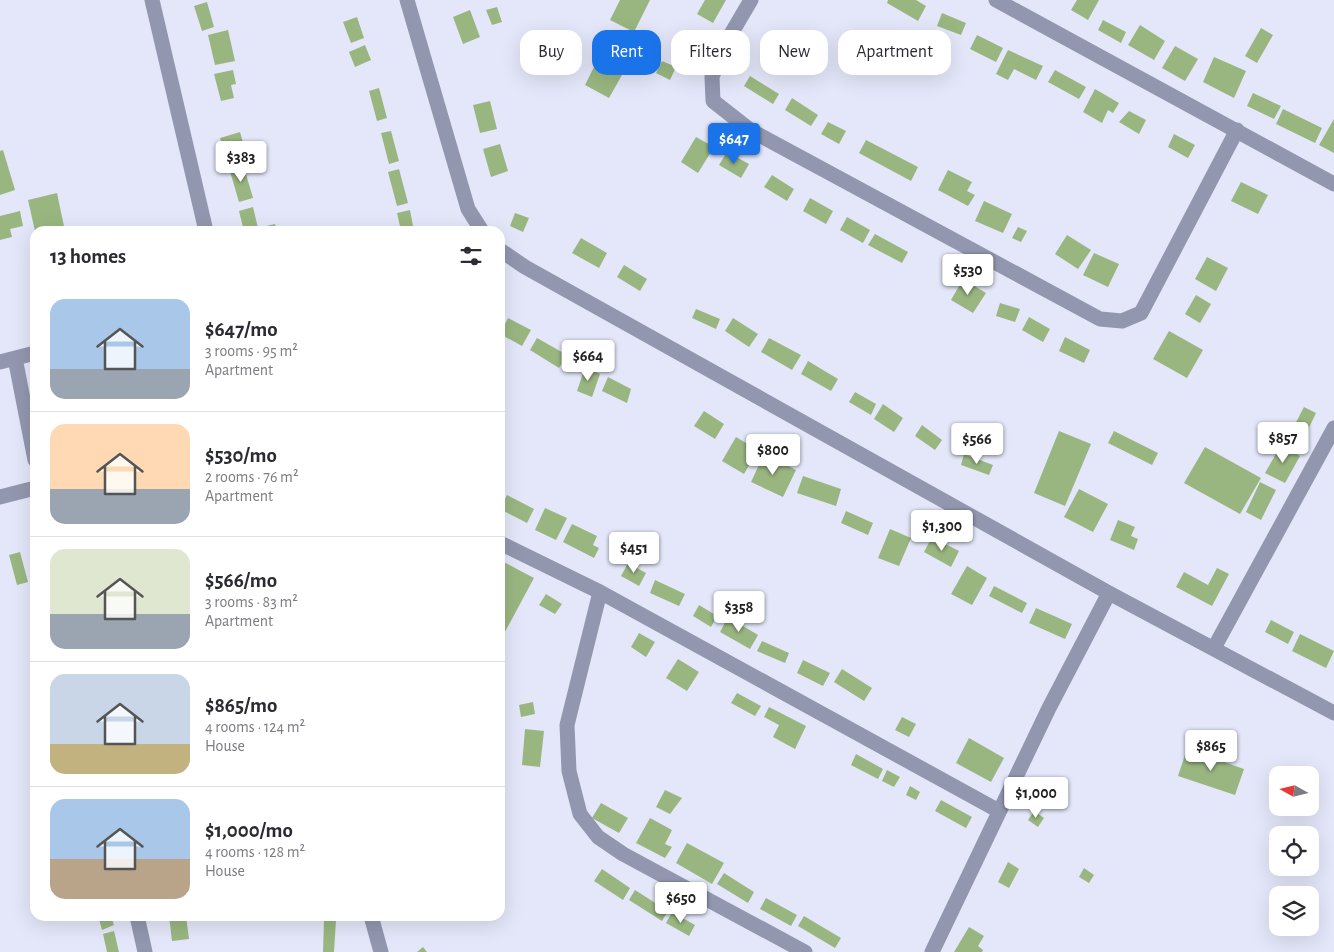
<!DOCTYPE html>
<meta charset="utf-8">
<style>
:root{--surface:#fff;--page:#f7f7f7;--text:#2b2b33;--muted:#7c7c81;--line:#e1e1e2;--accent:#1a73e8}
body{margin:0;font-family:"Alegreya Sans",sans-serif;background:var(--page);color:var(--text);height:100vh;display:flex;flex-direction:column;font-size:19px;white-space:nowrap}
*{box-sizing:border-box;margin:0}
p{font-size:16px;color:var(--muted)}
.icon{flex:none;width:28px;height:28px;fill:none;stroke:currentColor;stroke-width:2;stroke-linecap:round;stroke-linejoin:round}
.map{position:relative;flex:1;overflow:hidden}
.drawer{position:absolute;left:30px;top:226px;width:475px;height:695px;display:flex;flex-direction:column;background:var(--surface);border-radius:15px;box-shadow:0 5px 20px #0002}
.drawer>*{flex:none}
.guide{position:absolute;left:520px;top:30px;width:475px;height:45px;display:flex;gap:10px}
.needle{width:32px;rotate:278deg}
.fabs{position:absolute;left:1269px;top:766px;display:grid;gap:10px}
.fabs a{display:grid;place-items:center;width:50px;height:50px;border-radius:10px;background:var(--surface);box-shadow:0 5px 20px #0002;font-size:25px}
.price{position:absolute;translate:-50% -42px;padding:0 11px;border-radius:5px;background:#fff;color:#222;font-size:16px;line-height:32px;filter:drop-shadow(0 1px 2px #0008)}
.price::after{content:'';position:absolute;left:50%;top:30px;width:15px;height:11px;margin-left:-8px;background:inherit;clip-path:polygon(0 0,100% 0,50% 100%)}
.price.on{background:var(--accent);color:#fff}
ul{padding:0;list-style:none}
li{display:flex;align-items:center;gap:15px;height:125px;padding:0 20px}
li+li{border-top:1px solid var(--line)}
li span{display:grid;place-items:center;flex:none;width:140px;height:100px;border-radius:15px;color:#555}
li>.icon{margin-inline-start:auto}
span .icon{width:60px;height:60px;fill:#fffc;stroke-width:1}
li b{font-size:21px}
h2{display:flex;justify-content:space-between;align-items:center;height:60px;padding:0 20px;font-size:21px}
.tag{padding:0 18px;border-radius:15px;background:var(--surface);box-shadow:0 5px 20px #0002;font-size:18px;line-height:45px}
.tag.on{background:var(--accent);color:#fff}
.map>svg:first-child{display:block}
.building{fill:#99b681}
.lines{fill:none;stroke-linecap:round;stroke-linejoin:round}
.minor{stroke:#9297af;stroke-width:15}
</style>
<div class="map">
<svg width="1334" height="952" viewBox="0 0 1334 952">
<rect width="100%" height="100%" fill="#e3e7f9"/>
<path class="building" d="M620 0H650L634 32 610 20Z
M705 0H726L713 23 697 14Z
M888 0H916L926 6 918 21 887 3Z
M1077 0H1099L1088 20 1071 10Z
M207 2 214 27 202 31 194 6Z
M497 7 502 22 492 25 486 10Z
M470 10 480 37 463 44 453 17Z
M942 13 966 23 961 35 937 26Z
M357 17 364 38 351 43 343 22Z
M1103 20 1126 32 1121 43 1098 30Z
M1140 25 1165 41 1154 60 1128 45Z
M1261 28 1273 35 1257 63 1245 56Z
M228 30 235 61 215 65 208 35Z
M977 35 1003 48 996 62 970 49Z
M365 45 371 60 355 67 349 52Z
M1175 46 1198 59 1185 81 1162 68Z
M1008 50 1043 66 1036 80 1014 69 1008 80 996 74Z
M1214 57 1246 71 1234 98 1203 82Z
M597 61 622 75 609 98 585 85Z
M662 61 676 67 670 80 656 73Z
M233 70 236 84 231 85 234 98 221 101 214 74Z
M1055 70 1086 87 1079 99 1048 82Z
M750 76 779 94 773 104 744 86Z
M379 88 387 118 377 121 369 91Z
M1095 89 1119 103 1113 113 1108 110 1102 123 1083 112Z
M1253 93 1281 106 1274 119 1247 106Z
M792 98 818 115 811 126 785 110Z
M490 101 497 129 480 133 473 105Z
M1283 109 1322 128 1315 143 1276 124Z
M1129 111 1146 120 1139 134 1119 122Z
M1334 119V153L1319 145Z
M828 122 846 131 839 144 821 134Z
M391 131 399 161 389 164 381 133Z
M240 132 246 153 227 159 220 138Z
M1174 134 1195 145 1188 158 1168 147Z
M696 137 714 147 698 173 681 162Z
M866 140 918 167 911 181 859 153Z
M500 144 508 171 491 177 483 149Z
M3 150 15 190 0 195V151Z
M727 152 749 164 741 178 719 165Z
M243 164 253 198 239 202 229 168Z
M399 169 408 203 397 206 388 172Z
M948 170 972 182 967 191 975 195 968 206 938 190Z
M772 175 794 189 787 201 764 187Z
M1241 182 1268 195 1258 214 1231 201Z
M57 193 65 231H35L28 200Z
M810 198 833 211 826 224 803 211Z
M984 201 1012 214 1003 233 975 221Z
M253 207 258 228 275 224 277 231H244L239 211Z
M410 210 414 231H401L397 213Z
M20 211 23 226 10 229 12 237 0 240V216Z
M515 213 529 218 523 232 510 226Z
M847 217 870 230 863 243 840 230Z
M1018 227 1027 231 1021 242 1012 238Z
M875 234 908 252 902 263 868 245Z
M1067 235 1091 250 1078 269 1055 254Z
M581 238 607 253 599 268 572 253Z
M1094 253 1119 264 1108 287 1083 275Z
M1207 257 1228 268 1216 291 1195 279Z
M624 265 647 279 640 291 617 277Z
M963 279 986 293 973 313 951 300Z
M1196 295 1211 304 1200 323 1185 314Z
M1000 303 1020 309 1015 322 996 316Z
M696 309 720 319 716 329 692 318Z
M1029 317 1050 329 1043 342 1022 330Z
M508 318 531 330 522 346 500 334Z
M733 318 758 334 749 347 725 331Z
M1169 331 1203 350 1187 378 1153 359Z
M1065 337 1090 350 1084 363 1059 351Z
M537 338 567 355 559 368 530 350Z
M769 338 801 355 792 370 761 352Z
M808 361 838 379 831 391 801 374Z
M585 367 600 374 592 397 577 391Z
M608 377 631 389 627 403 602 391Z
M855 392 876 404 871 415 849 402Z
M883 404 903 418 894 432 874 419Z
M1304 407 1316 413 1306 434 1293 428Z
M704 411 724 424 715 439 694 426Z
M922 425 942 440 935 450 915 436Z
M1059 431 1091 444 1065 506 1034 493Z
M1114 431 1158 453 1152 465 1108 443Z
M736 437 758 450 744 474 722 461Z
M1281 445 1300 456 1285 483 1265 473Z
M1205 447 1261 478 1240 514 1184 483Z
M764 454 796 470 783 497 751 482Z
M964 454 993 465 989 475 961 465Z
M803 476 841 489 836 506 797 493Z
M1260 482 1276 490 1261 520 1246 512Z
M1079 489 1108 504 1093 532 1064 517Z
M507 495 534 509 527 523 500 509Z
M545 508 567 518 556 540 535 530Z
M846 511 873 523 868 535 841 523Z
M1118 520 1135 527 1131 536 1138 539 1134 550 1110 540Z
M572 524 597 536 593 545 599 548 594 558 563 542Z
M890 529 911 538 899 566 878 558Z
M932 537 959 551 951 567 924 552Z
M20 552 28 582 17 585 9 555Z
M500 560 534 578 500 641Z
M628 563 646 573 639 586 621 576Z
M967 566 987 578 972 605 951 594Z
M1217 568 1229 574 1212 606 1176 587 1184 572 1208 585Z
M655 580 685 594 679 606 650 593Z
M994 586 1027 603 1022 613 989 596Z
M546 594 562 604 555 614 539 605Z
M699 605 717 616 711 627 693 616Z
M1036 608 1072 624 1065 639 1029 623Z
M728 617 758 635 750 649 720 632Z
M1271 620 1294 632 1288 644 1265 632Z
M639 633 655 642 646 657 631 647Z
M1300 634 1334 651 1326 668 1292 651Z
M762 641 789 653 785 663 757 651Z
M678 659 699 672 687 691 666 678Z
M803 660 830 673 823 686 797 673Z
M842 669 872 688 864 701 834 682Z
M737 693 761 706 755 716 731 703Z
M533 702 535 714 521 717 519 705Z
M769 707 806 726 795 749 773 737 779 725 764 717Z
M902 717 916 724 909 737 895 730Z
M525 729 544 731 540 767 522 765Z
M969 738 1004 758 991 782 956 763Z
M1187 749 1244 769 1235 795 1178 776Z
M856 754 883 769 878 779 851 765Z
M887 770 900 777 894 787 882 781Z
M910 786 920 792 916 800 906 795Z
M665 790 682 798 670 814 656 807Z
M941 800 972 817 966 828 935 811Z
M601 803 628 818 619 833 592 818Z
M1034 811 1044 818 1038 827 1028 820Z
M650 818 672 830 665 844 672 847 665 858 636 843Z
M687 843 724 863 712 884 676 863Z
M1008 862 1019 869 1009 888 998 882Z
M1084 868 1094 875 1089 883 1079 877Z
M602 869 630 888 623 900 594 881Z
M724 873 754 892 748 903 717 884Z
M635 890 668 911 662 921 629 900Z
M766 898 797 915 791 926 760 909Z
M672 912 695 925 689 936 666 923Z
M105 916H111L114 925 102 930 99 919Z
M169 916H186L189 939 172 941Z
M804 916 841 938 835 948 798 926Z
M324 920H336L334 952H323Z
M969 927 984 936 978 946 983 950 982 952H954Z
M114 931 119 952H107L103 934Z
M423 947 427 952H417Z"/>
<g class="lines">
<path class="minor" d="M152 0 206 231
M407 0 468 209 482 231
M751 0 724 46 712 77 713 101 750 130 1100 319 1122 321 1141 313 1237 130
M996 0 1334 184
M500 250 525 267 1109 593 1334 713
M15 358 35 460
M0 362 35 353
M0 497 35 488
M500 543 600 592 999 811
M600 592 567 725 569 771 580 814 598 837 623 854 805 952
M1214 648 1334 428
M137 916 145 952
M371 916 381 952
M932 952 1049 708 1109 593"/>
</g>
</svg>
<div class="fabs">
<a><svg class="needle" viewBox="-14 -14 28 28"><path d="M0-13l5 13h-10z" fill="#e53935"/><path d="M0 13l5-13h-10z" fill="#7c7c81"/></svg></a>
<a><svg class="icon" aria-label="locate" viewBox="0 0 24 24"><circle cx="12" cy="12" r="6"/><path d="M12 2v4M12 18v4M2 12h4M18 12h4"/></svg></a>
<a><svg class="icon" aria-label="layers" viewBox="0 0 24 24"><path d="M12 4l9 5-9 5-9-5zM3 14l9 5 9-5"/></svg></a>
</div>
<b class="price on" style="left:734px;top:165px">$647</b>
<b class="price" style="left:241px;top:183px">$383</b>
<b class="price" style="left:968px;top:296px">$530</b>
<b class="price" style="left:588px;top:382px">$664</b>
<b class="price" style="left:1283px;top:464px">$857</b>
<b class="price" style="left:977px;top:465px">$566</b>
<b class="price" style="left:773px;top:476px">$800</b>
<b class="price" style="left:942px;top:552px">$1,300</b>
<b class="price" style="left:634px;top:574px">$451</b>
<b class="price" style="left:739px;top:633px">$358</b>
<b class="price" style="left:1211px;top:772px">$865</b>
<b class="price" style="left:1036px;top:819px">$1,000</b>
<b class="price" style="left:681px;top:924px">$650</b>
<div class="guide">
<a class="tag">Buy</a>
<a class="tag on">Rent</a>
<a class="tag">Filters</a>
<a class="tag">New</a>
<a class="tag">Apartment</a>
</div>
<section class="drawer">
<h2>13 homes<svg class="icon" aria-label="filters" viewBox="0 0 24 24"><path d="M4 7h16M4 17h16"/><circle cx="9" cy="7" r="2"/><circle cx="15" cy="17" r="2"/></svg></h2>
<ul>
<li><span style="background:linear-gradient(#a9c7e8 70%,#9aa5b1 0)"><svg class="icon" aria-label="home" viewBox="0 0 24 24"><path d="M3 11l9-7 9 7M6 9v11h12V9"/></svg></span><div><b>$647/mo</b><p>3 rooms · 95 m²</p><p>Apartment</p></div></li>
<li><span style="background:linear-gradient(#ffd9b3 65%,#9aa5b1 0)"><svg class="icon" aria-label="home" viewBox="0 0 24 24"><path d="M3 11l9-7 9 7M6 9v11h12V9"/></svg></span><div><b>$530/mo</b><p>2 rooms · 76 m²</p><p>Apartment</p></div></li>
<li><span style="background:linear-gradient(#dfe7d0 65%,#9aa5b1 0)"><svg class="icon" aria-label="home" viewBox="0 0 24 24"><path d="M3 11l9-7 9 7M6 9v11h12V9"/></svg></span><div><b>$566/mo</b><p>3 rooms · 83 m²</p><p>Apartment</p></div></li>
<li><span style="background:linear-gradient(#c9d6e8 70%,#c2b280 0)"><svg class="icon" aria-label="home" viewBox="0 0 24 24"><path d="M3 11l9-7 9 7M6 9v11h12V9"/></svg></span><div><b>$865/mo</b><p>4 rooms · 124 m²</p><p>House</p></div></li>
<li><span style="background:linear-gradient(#a9c7e8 60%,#b9a48a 0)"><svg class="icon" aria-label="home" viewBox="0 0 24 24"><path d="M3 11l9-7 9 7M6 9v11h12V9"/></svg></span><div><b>$1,000/mo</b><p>4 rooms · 128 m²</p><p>House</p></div></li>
</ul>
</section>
</div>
